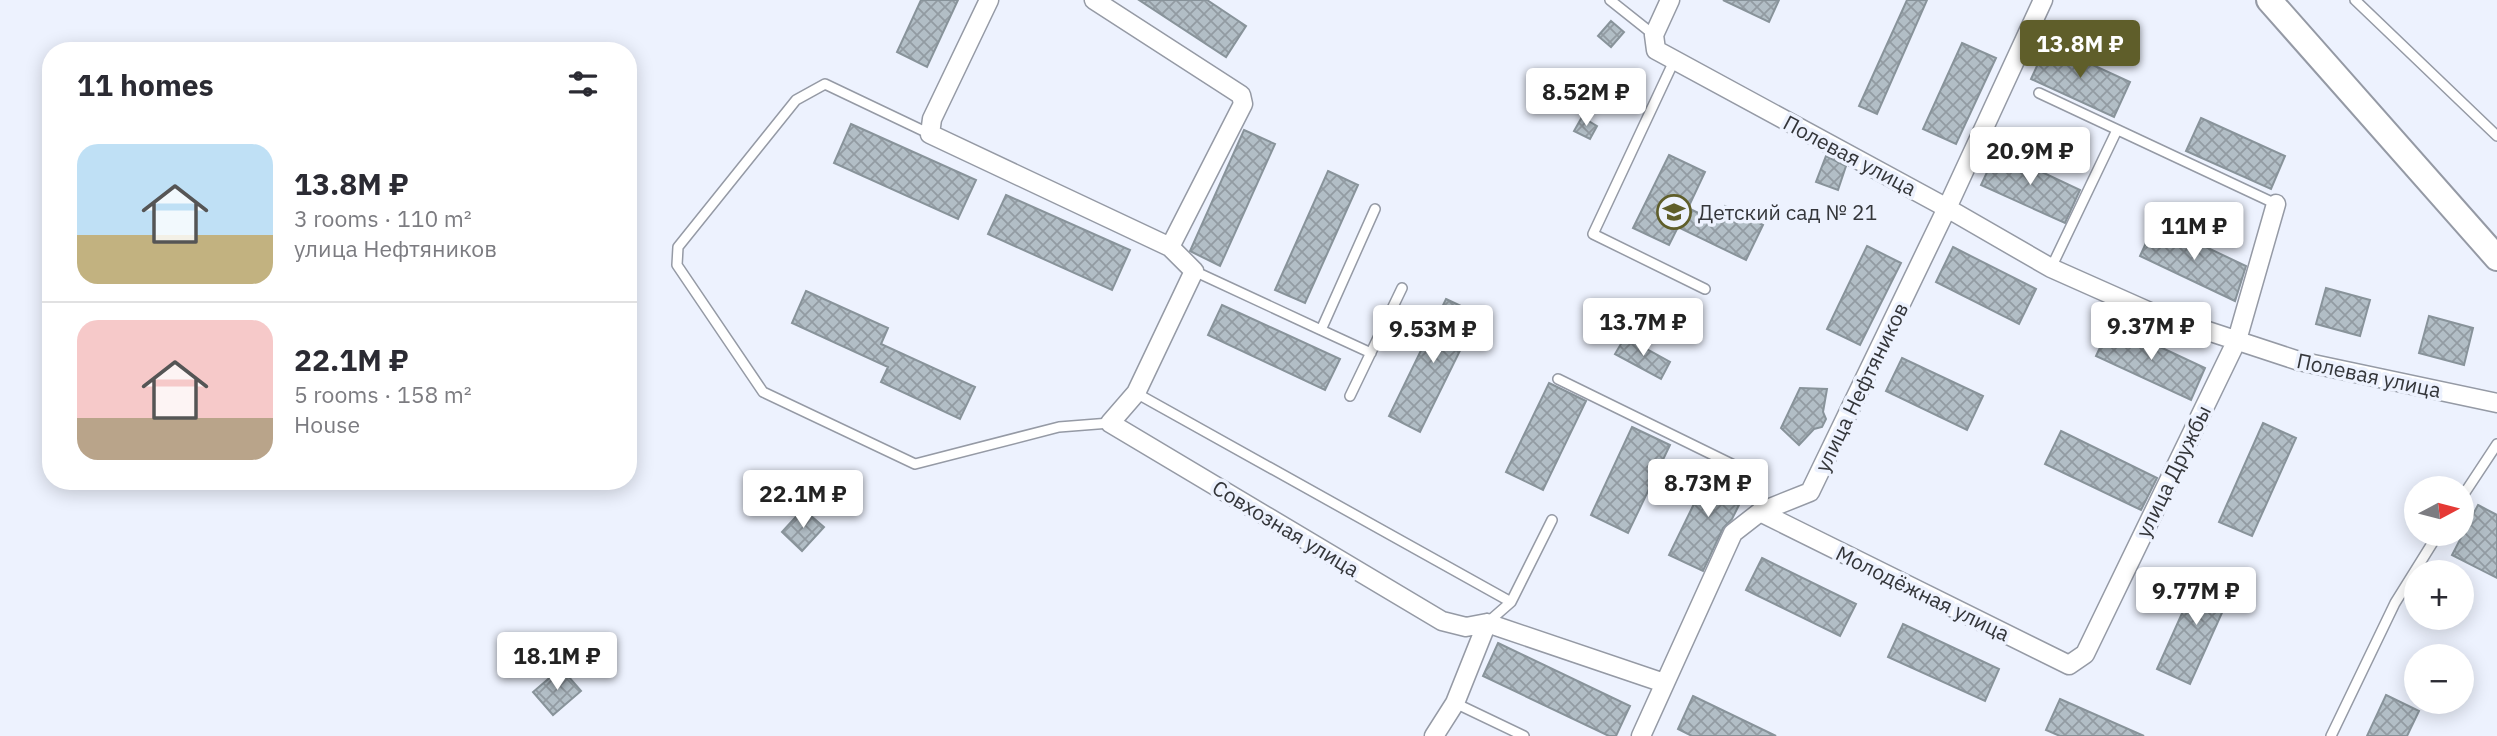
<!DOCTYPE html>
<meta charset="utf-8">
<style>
:root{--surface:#fff;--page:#f7f7f7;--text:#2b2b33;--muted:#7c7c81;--line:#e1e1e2;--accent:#5f5e2a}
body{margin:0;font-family:"IBM Plex Sans",sans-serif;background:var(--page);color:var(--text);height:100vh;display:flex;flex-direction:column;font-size:26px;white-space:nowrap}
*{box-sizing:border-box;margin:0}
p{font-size:23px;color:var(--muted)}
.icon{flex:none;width:38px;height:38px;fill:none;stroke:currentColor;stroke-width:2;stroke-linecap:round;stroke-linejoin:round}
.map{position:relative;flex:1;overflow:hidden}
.side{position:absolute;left:42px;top:42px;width:595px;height:448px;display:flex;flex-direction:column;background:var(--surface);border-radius:28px;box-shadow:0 4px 18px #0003}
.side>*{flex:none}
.needle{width:46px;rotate:83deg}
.controls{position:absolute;left:2404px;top:476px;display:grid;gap:14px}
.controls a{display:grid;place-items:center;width:70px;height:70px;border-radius:50%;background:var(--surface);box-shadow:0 4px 18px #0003;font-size:35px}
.price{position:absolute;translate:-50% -60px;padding:0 16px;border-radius:7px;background:#fff;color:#222;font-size:23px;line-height:46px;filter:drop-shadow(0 2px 4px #0008)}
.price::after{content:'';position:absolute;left:50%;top:42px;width:21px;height:16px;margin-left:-10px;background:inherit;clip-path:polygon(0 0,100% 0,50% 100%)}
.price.on{background:var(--accent);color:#fff}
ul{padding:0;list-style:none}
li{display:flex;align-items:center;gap:21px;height:175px;padding:0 35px}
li+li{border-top:2px solid var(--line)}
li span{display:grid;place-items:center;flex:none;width:196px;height:140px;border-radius:21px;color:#555}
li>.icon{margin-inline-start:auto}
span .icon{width:84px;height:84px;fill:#fffc;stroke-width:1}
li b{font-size:30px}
h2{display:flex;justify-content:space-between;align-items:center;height:84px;padding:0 35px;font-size:30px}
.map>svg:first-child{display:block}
.building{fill:url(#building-cross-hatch);stroke:#88939a;stroke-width:2}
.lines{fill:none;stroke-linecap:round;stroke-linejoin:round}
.lane-casing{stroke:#959aa5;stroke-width:12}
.street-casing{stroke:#959aa5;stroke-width:21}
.secondary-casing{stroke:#959aa5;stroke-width:28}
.lane{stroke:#fff;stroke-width:9}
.street{stroke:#fff;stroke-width:18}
.secondary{stroke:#fff;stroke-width:24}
.labels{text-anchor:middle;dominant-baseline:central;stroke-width:7;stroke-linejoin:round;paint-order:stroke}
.street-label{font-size:21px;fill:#34363a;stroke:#edf2fe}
.poi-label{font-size:21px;fill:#34363a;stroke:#edf2fe;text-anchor:start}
</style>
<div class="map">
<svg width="2497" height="736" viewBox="0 0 2497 736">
<defs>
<pattern id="building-cross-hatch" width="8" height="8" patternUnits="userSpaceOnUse" patternTransform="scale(1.75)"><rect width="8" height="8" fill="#b2bec6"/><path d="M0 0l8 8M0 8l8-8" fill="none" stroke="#929ba2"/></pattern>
</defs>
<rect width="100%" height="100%" fill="#edf2fe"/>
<path class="building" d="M921 0H958L927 67 897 52Z
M1139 0H1207L1246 26 1226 57Z
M1723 0H1779L1769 22Z
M1907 0H1927L1877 114 1859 106Z
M1611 21 1624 32 1611 47 1598 36Z
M1962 43 1996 58 1956 144 1923 129Z
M2047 44 2130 82 2114 117 2031 79Z
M1582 117 1597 126 1590 139 1574 131Z
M2201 118 2285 156 2271 189 2186 151Z
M851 124 976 180 958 219 834 163Z
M1244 130 1275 144 1220 266 1190 251Z
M1997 151 2080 190 2065 223 1981 185Z
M1669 155 1705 172 1688 208 1717 222 1725 206 1763 225 1746 260 1678 227 1669 245 1633 228Z
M1826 156 1846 166 1838 190 1816 182Z
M1328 171 1358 185 1305 303 1275 290Z
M1006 195 1130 250 1112 290 988 234Z
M2155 223 2246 266 2235 301 2140 256Z
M1867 246 1901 263 1860 345 1827 329Z
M1953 247 2036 289 2019 324 1936 282Z
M2326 288 2370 300 2360 336 2316 324Z
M806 291 888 328 881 344 975 387 960 419 881 382 888 367 792 323Z
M1446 299 1478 314 1420 432 1389 416Z
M1222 305 1340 359 1325 390 1208 335Z
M2429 316 2473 328 2464 365 2419 353Z
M2111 324 2205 368 2191 400 2096 356Z
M1625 337 1670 362 1661 379 1615 354Z
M1902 358 1983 396 1967 430 1886 391Z
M1549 383 1586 401 1543 490 1506 472Z
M1800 388 1827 389 1823 412 1826 419 1822 427 1814 429 1799 445 1781 428Z
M2263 423 2296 438 2252 536 2219 522Z
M1632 427 1670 445 1628 533 1591 515Z
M2061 431 2157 478 2141 510 2045 464Z
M1712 467 1748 487 1732 519 1723 528 1703 571 1669 555Z
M2478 505 2497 515V578L2452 555Z
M803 509 824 527 802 551 782 532Z
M1762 558 1856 604 1840 636 1746 590Z
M2201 571 2234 586 2190 684 2157 669Z
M1903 624 1999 669 1985 701 1888 657Z
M1498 643 1630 706 1616 736H1609L1483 676Z
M561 668 581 691 553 715 533 692Z
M2386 695 2419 711 2407 736H2367Z
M1693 696 1776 736H1692L1678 729Z
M2060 699 2144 736H2060L2046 730Z"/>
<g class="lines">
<g class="lane-casing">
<path id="lane" d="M1610 0 1654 35
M2355 0 2497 136
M1674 61 1593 234 1705 289
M2039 93 2276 204
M930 134 825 84 796 100 678 247 677 265 763 392 915 464 1059 427 1110 423
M2051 268 2117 130
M1194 271 1321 330 1375 209
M1321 330 1371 353
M1558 379 1752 474 1760 512
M1136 393 1511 602
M1350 396 1402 288
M2462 497 2497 444
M1487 623 1511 602 1552 520
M1455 703 1524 736
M2331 736 2395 603 2438 534"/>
</g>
<g class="street-casing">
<path id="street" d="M989 0 932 119 930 134 1170 247
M1094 0 1241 95 1243 104 1170 247 1194 271 1136 393 1110 423 1442 621 1466 627 1487 623 1664 683
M1670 0 1654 35 1656 50 1947 208 2051 268 2150 312 2299 361 2497 403
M1760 512 2069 665 2085 654 2237 340 2276 204
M1434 736 1455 703 1487 623
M1641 736 1733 533 1760 512 1810 492 1947 208 2043 0"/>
</g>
<g class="secondary-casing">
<path id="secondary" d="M2269 0 2497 258"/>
</g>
<use href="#lane" class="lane"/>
<use href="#street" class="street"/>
<use href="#secondary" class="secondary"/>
</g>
<defs>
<g id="school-ring" transform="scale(1.75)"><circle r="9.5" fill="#edf2fe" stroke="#5f5e2a" stroke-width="1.5"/><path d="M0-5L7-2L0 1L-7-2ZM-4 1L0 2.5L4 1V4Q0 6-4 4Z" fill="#5f5e2a"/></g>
</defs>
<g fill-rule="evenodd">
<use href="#school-ring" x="1674" y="212"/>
</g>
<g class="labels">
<g class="street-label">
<text transform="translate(1850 155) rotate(28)">Полевая улица</text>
<text transform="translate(2369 375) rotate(12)">Полевая улица</text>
<text transform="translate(1861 387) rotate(-64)">улица Нефтяников</text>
<text transform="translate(2173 471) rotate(-64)">улица Дружбы</text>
<text transform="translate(1286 528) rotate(31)">Совхозная улица</text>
<text transform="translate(1923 593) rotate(26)">Молодёжная улица</text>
</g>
<g class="poi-label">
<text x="1698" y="212">Детский сад № 21</text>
</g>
</g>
</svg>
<div class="controls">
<a><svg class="needle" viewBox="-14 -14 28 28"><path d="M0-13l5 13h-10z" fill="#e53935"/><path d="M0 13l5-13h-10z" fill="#7c7c81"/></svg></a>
<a>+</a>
<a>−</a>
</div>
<b class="price on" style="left:2080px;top:80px">13.8M ₽</b>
<b class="price" style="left:1586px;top:128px">8.52M ₽</b>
<b class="price" style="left:2030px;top:187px">20.9M ₽</b>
<b class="price" style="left:2194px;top:262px">11M ₽</b>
<b class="price" style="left:1643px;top:358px">13.7M ₽</b>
<b class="price" style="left:2151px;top:362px">9.37M ₽</b>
<b class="price" style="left:1433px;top:365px">9.53M ₽</b>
<b class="price" style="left:1708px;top:519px">8.73M ₽</b>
<b class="price" style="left:803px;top:530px">22.1M ₽</b>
<b class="price" style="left:2196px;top:627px">9.77M ₽</b>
<b class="price" style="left:557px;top:692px">18.1M ₽</b>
<section class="side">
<h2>11 homes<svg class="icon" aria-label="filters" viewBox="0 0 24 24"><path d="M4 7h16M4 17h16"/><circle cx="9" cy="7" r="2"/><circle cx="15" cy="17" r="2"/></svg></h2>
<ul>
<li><span style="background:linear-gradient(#bfe0f5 65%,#c2b280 0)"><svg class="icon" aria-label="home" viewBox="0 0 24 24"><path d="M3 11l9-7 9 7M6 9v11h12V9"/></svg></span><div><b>13.8M ₽</b><p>3 rooms · 110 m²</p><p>улица Нефтяников</p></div></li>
<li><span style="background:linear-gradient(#f6c9c9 70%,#b9a48a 0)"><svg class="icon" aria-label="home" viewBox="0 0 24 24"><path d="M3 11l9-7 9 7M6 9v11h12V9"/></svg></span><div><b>22.1M ₽</b><p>5 rooms · 158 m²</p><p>House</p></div></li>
</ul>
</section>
</div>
